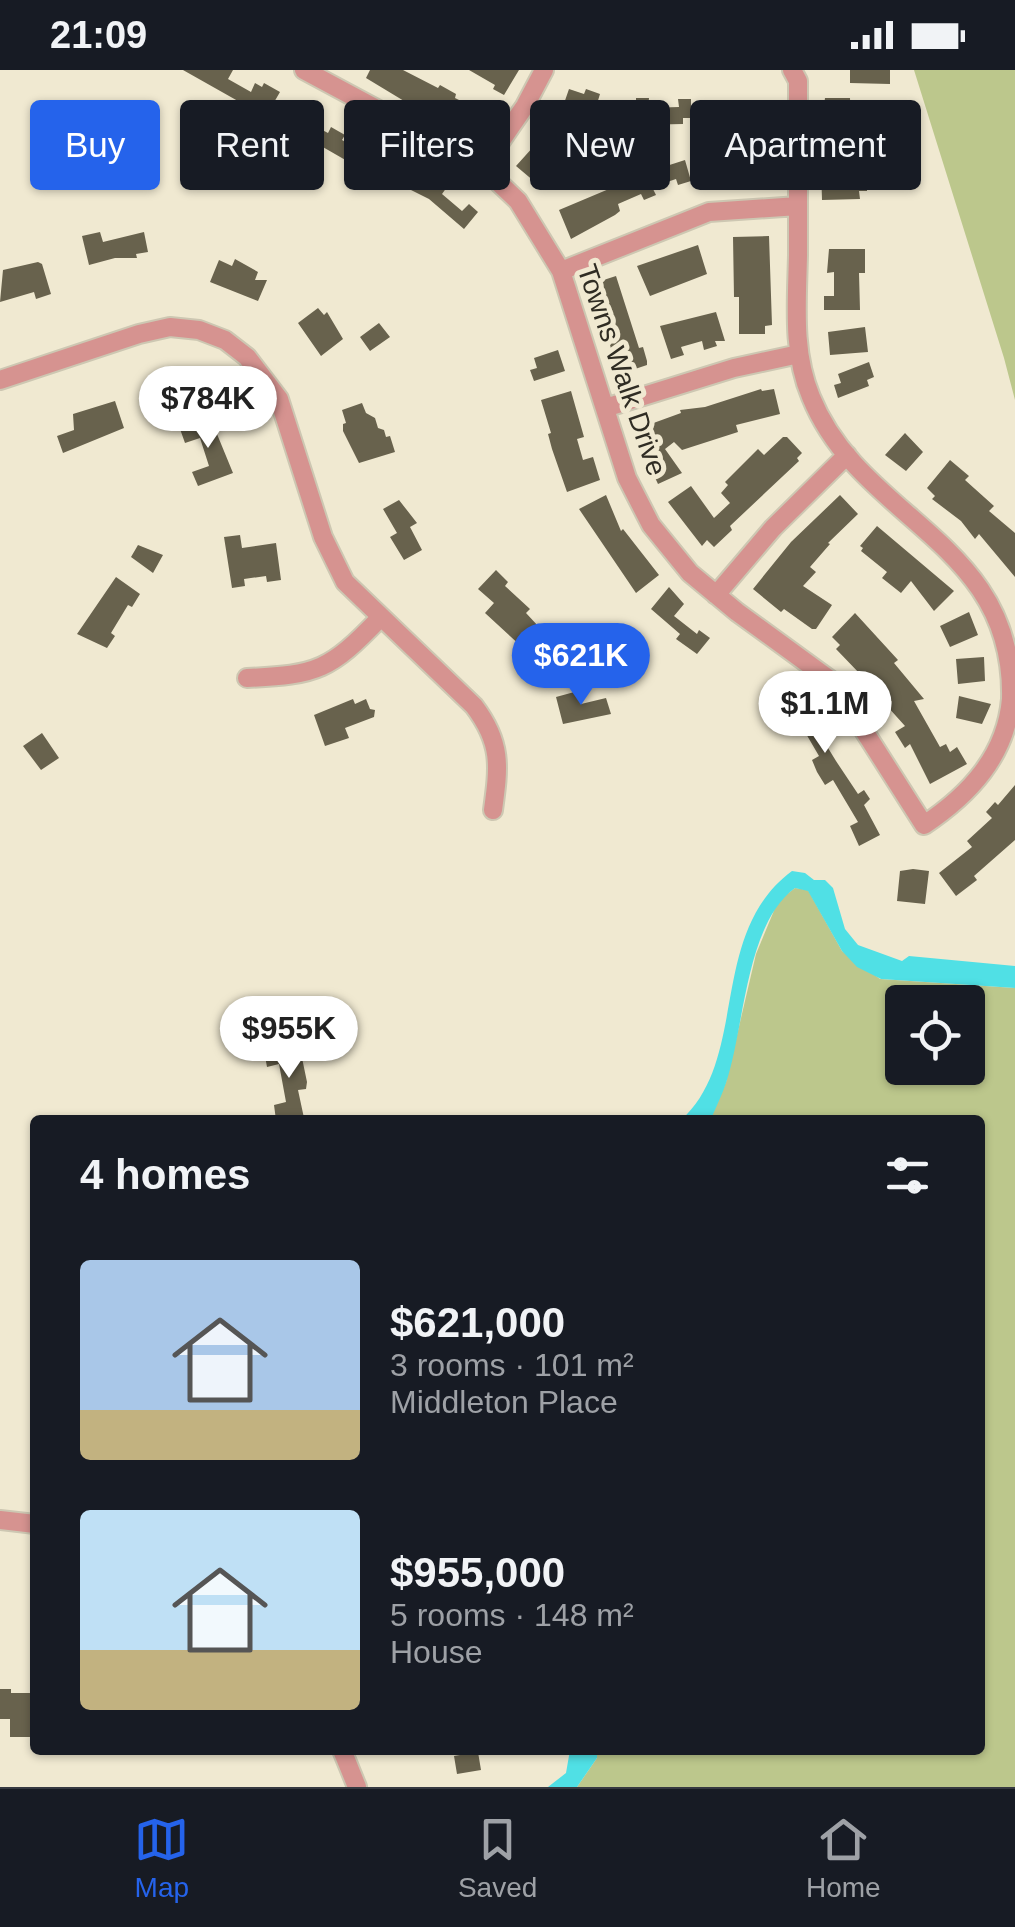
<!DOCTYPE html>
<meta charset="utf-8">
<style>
:root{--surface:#171b24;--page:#242831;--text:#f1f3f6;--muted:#9ea1a6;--line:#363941;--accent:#2563eb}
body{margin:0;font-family:Helvetica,sans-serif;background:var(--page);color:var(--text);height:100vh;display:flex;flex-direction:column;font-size:38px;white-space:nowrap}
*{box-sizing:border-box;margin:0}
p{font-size:32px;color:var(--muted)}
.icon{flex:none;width:55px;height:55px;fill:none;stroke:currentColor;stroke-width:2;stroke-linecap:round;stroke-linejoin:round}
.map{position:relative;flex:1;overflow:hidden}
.panel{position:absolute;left:30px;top:1045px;width:955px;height:640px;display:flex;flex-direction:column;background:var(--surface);border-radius:10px;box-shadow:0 2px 8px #0004}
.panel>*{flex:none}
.banner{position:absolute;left:30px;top:30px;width:955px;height:90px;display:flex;gap:20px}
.buttons{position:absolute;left:885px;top:915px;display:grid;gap:20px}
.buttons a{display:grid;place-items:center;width:100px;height:100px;border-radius:10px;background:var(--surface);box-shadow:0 2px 8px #0004;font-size:50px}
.price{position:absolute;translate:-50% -85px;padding:0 22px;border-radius:35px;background:#fff;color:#222;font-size:32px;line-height:65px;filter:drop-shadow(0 2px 5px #0008)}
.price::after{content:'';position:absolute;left:50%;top:60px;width:30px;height:22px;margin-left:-15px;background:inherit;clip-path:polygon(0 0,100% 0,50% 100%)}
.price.selected{background:var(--accent);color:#fff}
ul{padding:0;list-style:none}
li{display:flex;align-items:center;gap:30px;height:250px;padding:0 50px}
li span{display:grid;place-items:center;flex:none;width:280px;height:200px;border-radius:10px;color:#555}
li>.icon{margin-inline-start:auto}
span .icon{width:120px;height:120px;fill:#fffc;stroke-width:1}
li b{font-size:42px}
h2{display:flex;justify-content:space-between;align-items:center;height:120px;padding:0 50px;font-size:42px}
.tag{padding:0 35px;border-radius:10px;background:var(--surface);box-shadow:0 2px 8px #0004;font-size:35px;line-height:90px}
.tag.selected{background:var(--accent);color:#fff}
.status{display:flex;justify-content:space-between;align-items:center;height:70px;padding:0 50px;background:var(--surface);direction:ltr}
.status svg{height:28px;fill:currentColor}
.tab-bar{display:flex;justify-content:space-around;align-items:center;height:140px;border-top:2px solid var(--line);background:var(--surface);font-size:28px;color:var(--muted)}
.tab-bar a{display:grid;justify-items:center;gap:5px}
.tab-bar .selected{color:var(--accent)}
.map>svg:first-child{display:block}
.green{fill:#bcc78c;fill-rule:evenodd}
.water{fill:#50e0e5}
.building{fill:#68624d}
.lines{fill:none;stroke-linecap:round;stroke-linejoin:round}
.minor-casing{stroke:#cdc7b2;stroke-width:22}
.minor{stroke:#d69390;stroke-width:18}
.labels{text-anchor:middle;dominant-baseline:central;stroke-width:10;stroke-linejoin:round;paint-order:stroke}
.street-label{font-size:28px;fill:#2f2c23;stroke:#f0e9d1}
</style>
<div class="status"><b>21:09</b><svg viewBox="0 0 49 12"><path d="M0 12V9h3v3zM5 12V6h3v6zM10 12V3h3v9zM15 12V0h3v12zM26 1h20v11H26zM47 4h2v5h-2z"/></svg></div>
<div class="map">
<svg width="1015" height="1717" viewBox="0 0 1015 1717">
<rect width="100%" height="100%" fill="#f0e9d1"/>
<path class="green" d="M914 0H1015V330L1004 288Z
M795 818 808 820 842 881 880 909 1015 918V1717H577L597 1688V1680H980V1050H710L726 1012 756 884 778 831ZM902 932H968V998H902Z"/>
<path class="water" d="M792 801 805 803 814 810H825L833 818 845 859 858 875 902 891 909 886 1015 896V918L881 909 857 897 842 881 808 821 795 818C745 855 745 956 726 1013 722 1025 716 1037 711 1049L681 1050C750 988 707 864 792 801Z
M570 1680H597V1688L577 1717H548L566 1703Z"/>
<path class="building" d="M183 0H233L228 9 251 22 255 13 262 17 264 13 280 22 273 34 296 46 300 38 311 44 307 52 328 63 331 57 345 65 342 70 361 81 364 76 397 90 395 100 419 113 421 111 432 117 436 110 447 117 442 124 462 141 469 134 478 142 464 159 429 129 401 115 400 118 369 100 368 103 255 38 243 61 234 57 245 35Z
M370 0H403L438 18 440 15 456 24 455 28 487 44 481 55 469 49 462 56 444 46 441 51 428 44 430 41 410 31 409 34 366 8Z
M469 0H519L504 25 493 19 495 15Z
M850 0H890V14L850 13Z
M569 19 584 24 586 19 600 24 588 63 575 83 560 78 535 112 516 96 543 66 538 63 550 39 560 45Z
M636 28H649L648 38 679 37 678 29H691V48H683V54L636 55V51H623V38H636Z
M825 28H850L851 63 858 62 859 111 867 110V121H859L860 129 822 130 820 63Z
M772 73 773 114 726 117 725 112 710 114 708 90 748 86V74Z
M685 90 691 111 678 115 676 109 652 117 656 125 644 130 641 124 618 134 620 141 615 145 571 169 559 140 654 100Z
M100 162 103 172 144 162 148 182 136 184 137 188H115L89 195 82 166Z
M769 166 772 255 765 256V264H739V227H734L733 167Z
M698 175 707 204 650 226 637 196Z
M829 179H865V203H859L860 240H824V226H834V202L827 203Z
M235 189 258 202 255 210H267L258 231 210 212 219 190 232 196Z
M38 192 42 194 51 224 36 229 34 222 0 232 3 200Z
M616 206 639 278 643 277 647 291V295L617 305 608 266 595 236 590 237 586 222 590 221 588 215Z
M318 238 324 245 327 242 343 269 321 286 298 253Z
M716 242 725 271H715L717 276 704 280 702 271 681 277 684 285 671 289 660 256Z
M379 253 390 267 370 281 360 267Z
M865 257 868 282 830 285 828 262Z
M558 280 565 301 534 311 530 300 537 298 534 288Z
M869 292 874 307 867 310 869 316 838 328 834 315 841 313 838 304Z
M761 319 762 321 774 319 780 344 736 355 738 362 682 380 674 372 665 379 682 403 658 414 642 380 637 359 681 343 680 340 705 337Z
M571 321 584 367 577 369 583 390 593 387 600 410 567 422 552 379 548 364 551 363 541 330Z
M115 331 124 358 63 383 57 366 74 360 73 344Z
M362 333 366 343 375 348 378 358 384 360 386 367 390 366 395 382 359 393 343 361V354L346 353 342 340Z
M210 347 233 403 198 416 192 402 209 396 200 368 185 373 180 359Z
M905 363 923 382 906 401 885 385Z
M783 367H787L802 383 797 388 799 391 730 456 732 460 714 477 707 470 702 476 668 432 691 416 714 448 730 433 721 423 728 415 725 412 758 379 764 385Z
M950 390 969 406 965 410 994 436 989 441 1015 463V507L979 464 975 469 961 451 932 429 935 426 927 418Z
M606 425 621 461 623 459 659 505 636 523 579 439Z
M840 425 858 444 828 473 830 474 810 497 816 502 803 516 832 535 816 559H812L784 539 781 542 753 519 791 472Z
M399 430 417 453 410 457 422 480 404 490 390 467 397 463 383 439Z
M877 456 954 521 934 541 911 511 901 523 882 508 887 502 861 481 863 478 860 476Z
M240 465 242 478 276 473 281 510 267 512 266 506 244 509 245 516 232 518 224 467Z
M138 475 163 485 153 503 131 487Z
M496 500 508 512 505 516 530 539 526 543 539 557 522 577 485 543 494 533 478 519Z
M116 507 140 524 132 537 128 535 111 563 115 566 107 578 77 564Z
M669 517 684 534 674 546 697 564 699 560 710 568 697 584 676 569 680 564 651 539Z
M969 542 978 565 950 577 940 556Z
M855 543 898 590 894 593 924 629 914 631 940 677 946 674 950 682 957 677 967 694 930 714 910 674 905 678 895 662 905 656 887 636 892 632 865 602 861 605 836 579 840 575 832 567Z
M984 587 985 611 958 614 956 589Z
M794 609 814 628 810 632 825 655 817 660 836 691 858 724 864 720 870 729 864 735 880 765 859 776 850 756 858 752 833 710 825 715 817 702 812 690 819 686 805 662 793 647 785 655 778 647 782 643 773 633 779 628 776 625Z
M578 621 581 634 606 628 611 644 563 654 556 627Z
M959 626 991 634 982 654 956 648Z
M353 629 355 634 366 629 370 639 375 640 374 647 345 658 349 668 325 676 314 645Z
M42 663 59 688 41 700 23 676Z
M1015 715V770L974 806 977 810 956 826 939 803 972 777 967 771 992 748 986 742 995 732 998 735Z
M913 799 929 801 925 834 897 831 900 801Z
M284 974V977L292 976 295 987 302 988 307 1012 306 1019 298 1020 304 1048 276 1050 274 1035 286 1032 279 994 267 997 265 986 270 985 269 979 273 976Z
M0 1619H11V1623H31V1634H35V1653H30V1667H10V1649H0Z
M478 1682 481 1700 457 1704 454 1686Z"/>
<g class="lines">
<g class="minor-casing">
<path id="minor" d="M304 0 479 94 518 131 561 201 627 408 651 455 690 503 737 542 833 612 924 755C969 725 1006 686 1011 629 1015 471 861 451 811 327 792 282 797 233 798 185 798 127 798 69 798 11L792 0
M483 97 525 36 544 0
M561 201 709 142 798 136
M0 310 139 264 170 257 199 260 225 270 247 287 279 329 323 467 345 512 474 636C502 673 499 696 493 740
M605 338 734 298 799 284
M716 525 773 458 847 385
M247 608C318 605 330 600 380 548
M0 1450 35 1454
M342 1680 357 1717"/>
</g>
<use href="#minor" class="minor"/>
</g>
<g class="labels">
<g class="street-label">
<text transform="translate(622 300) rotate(71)">Towns Walk Drive</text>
</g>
</g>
</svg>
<div class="buttons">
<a><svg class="icon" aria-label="locate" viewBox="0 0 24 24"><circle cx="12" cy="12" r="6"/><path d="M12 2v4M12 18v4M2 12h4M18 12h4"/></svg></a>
</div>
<b class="price" style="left:208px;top:381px">$784K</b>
<b class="price selected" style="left:581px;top:638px">$621K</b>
<b class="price" style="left:825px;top:686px">$1.1M</b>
<b class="price" style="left:289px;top:1011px">$955K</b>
<div class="banner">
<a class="tag selected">Buy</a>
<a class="tag">Rent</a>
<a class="tag">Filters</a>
<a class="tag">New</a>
<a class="tag">Apartment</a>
</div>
<section class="panel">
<h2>4 homes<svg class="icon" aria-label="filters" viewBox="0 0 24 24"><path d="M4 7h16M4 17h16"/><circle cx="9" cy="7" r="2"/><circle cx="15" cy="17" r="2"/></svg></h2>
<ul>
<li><span style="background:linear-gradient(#a9c7e8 75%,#c2b280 0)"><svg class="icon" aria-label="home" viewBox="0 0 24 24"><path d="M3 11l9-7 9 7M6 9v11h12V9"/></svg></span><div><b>$621,000</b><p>3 rooms · 101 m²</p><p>Middleton Place</p></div></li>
<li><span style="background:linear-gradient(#bfe0f5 70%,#c2b280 0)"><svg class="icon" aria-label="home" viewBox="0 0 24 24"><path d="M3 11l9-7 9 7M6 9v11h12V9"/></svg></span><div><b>$955,000</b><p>5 rooms · 148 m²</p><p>House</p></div></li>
</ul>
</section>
</div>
<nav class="tab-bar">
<a class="selected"><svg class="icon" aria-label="map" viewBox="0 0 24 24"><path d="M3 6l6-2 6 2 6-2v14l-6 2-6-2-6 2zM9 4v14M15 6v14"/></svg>Map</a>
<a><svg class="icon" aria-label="saved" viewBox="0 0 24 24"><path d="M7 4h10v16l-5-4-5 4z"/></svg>Saved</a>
<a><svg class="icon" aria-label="home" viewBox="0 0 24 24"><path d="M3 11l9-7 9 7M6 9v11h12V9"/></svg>Home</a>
</nav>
